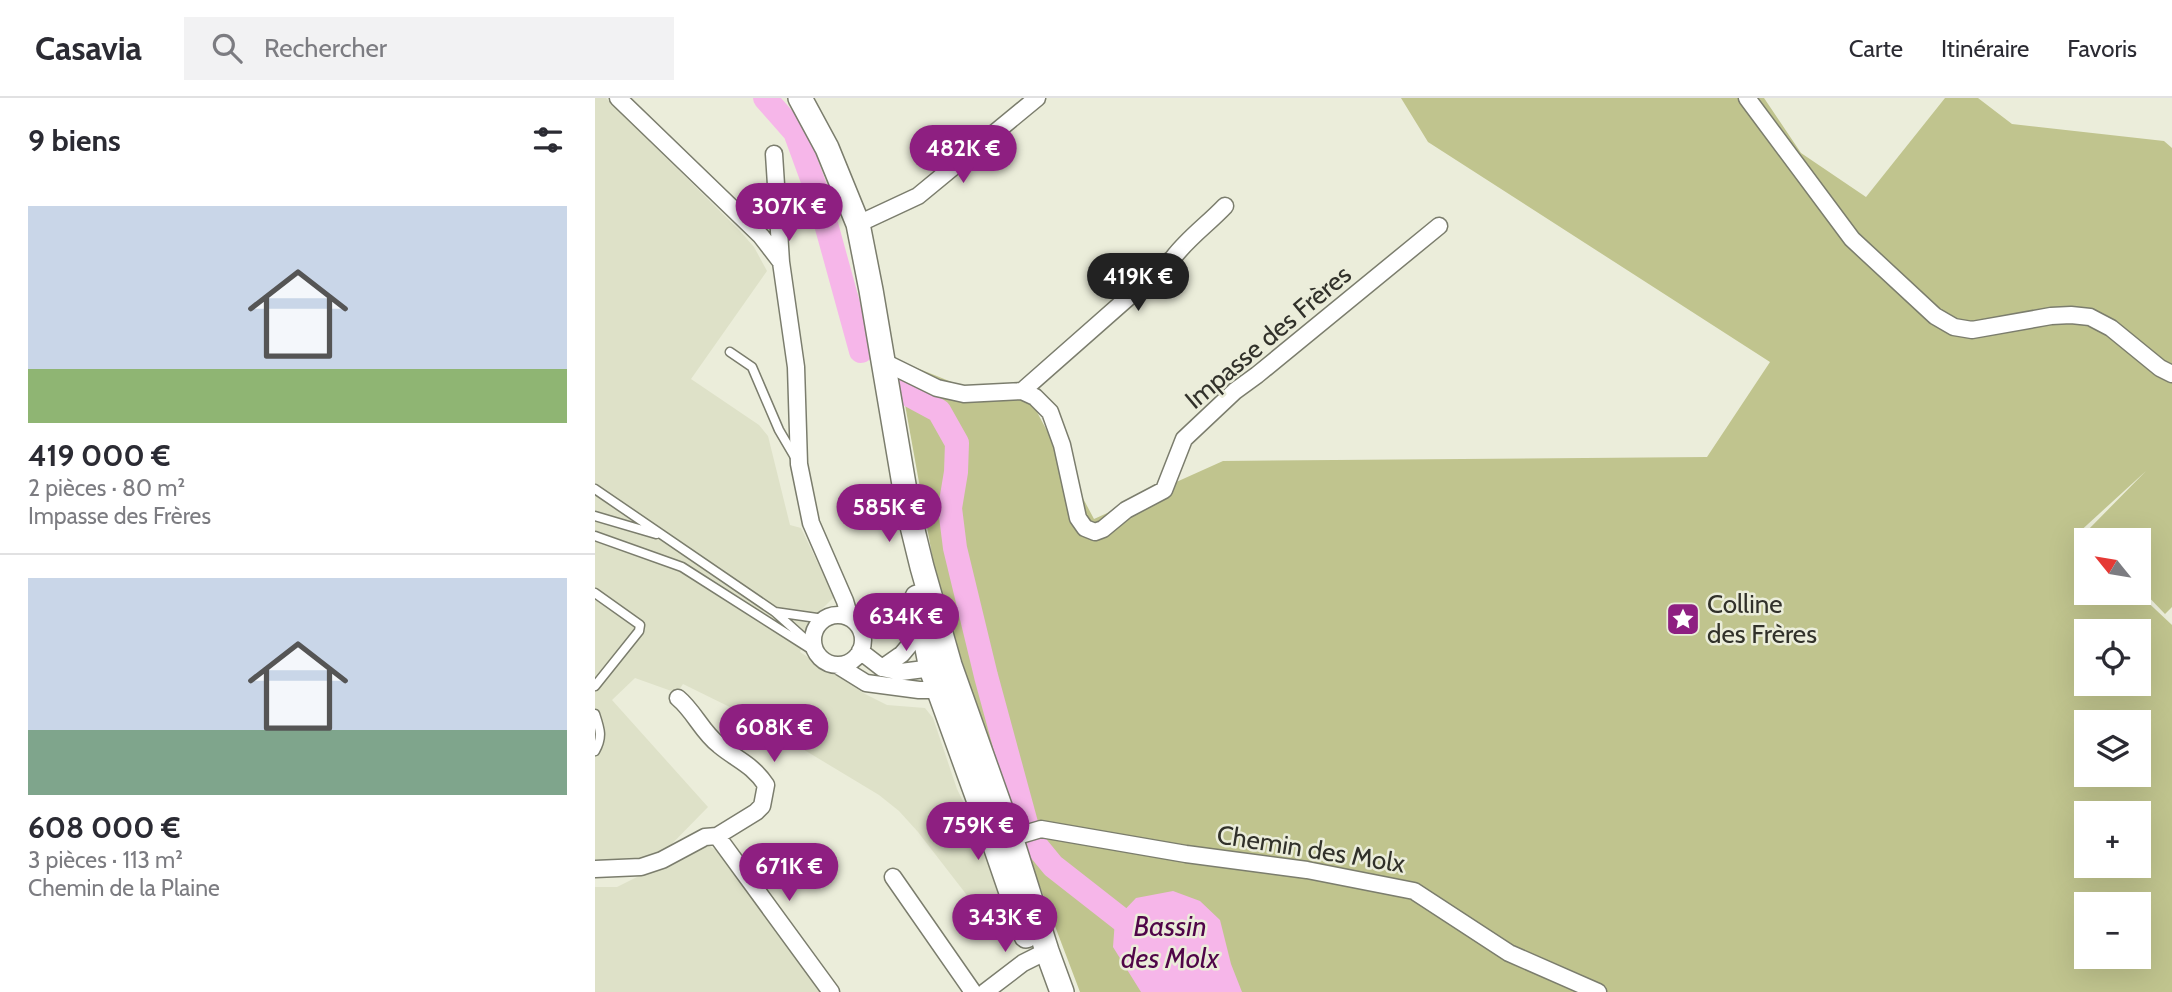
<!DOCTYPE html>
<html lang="fr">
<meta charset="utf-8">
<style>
:root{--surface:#fff;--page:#f2f2f3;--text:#2b2b33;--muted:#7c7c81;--line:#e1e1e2;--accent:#8e1f81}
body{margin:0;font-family:Cabin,sans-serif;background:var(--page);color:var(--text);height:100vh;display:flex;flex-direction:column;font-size:26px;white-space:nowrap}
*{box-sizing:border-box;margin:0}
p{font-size:23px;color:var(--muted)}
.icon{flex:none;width:38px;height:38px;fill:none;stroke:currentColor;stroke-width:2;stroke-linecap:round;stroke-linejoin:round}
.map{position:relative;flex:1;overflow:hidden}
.panel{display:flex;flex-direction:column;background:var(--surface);width:595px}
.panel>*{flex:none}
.needle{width:46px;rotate:300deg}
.tools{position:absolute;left:1479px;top:430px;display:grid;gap:14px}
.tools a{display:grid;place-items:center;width:77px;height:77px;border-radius:0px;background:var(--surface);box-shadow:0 7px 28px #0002;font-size:35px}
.price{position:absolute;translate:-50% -60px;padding:0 16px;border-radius:24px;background:var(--accent);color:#fff;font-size:23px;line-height:46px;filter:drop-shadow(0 2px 4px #0008)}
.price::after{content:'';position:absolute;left:50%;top:42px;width:21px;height:16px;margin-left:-10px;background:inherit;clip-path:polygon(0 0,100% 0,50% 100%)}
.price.selected{background:#222;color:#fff}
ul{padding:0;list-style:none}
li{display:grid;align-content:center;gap:14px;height:371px;padding:0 28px}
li+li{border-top:2px solid var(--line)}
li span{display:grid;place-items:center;height:217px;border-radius:0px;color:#555}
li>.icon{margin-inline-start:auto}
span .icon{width:126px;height:126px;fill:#fffc;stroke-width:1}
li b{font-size:30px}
h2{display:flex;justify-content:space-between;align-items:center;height:84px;padding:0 28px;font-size:30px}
header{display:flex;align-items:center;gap:42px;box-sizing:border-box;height:98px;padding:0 35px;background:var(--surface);border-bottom:2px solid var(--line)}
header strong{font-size:33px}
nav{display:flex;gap:38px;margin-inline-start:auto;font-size:24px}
.search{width:490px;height:63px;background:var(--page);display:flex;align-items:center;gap:18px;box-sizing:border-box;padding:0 24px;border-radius:0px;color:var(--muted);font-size:26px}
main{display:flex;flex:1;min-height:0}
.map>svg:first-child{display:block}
.built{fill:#dee1c8}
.green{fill:#c0c48e;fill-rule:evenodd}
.water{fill:#f6b6e9}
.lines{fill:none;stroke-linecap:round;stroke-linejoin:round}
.river{stroke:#f6b6e9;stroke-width:24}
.lane-casing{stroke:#7b7d6d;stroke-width:11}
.street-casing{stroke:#7b7d6d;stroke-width:19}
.secondary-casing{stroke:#7b7d6d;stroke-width:26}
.lane{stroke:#fff;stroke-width:8}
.street{stroke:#fff;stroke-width:16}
.secondary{stroke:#fff;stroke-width:23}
.labels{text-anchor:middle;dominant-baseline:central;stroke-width:5;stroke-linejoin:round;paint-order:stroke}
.street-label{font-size:26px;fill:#31312a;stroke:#ebedda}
.poi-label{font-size:26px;fill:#31312a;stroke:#ebedda;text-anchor:start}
.water-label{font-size:28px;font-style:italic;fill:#500548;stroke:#ebedda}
</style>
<header>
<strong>Casavia</strong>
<div class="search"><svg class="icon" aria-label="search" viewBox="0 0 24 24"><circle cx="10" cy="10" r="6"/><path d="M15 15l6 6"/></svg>Rechercher</div>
<nav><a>Carte</a><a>Itinéraire</a><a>Favoris</a></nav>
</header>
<main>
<section class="panel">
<h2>9 biens<svg class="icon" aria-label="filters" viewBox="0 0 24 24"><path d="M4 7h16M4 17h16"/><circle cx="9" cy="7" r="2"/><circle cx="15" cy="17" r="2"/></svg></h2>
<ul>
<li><span style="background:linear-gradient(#c9d6e8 75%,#8fb573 0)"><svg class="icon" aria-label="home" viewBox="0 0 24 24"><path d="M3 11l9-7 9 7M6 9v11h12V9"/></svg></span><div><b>419 000 €</b><p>2 pièces · 80 m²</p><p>Impasse des Frères</p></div></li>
<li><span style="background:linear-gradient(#c9d6e8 70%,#7fa58c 0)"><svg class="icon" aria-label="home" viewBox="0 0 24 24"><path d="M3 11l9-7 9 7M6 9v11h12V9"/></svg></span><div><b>608 000 €</b><p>3 pièces · 113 m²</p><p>Chemin de la Plaine</p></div></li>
</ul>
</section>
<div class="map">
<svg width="1577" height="894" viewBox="0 0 1577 894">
<rect width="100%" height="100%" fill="#ebedda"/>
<path class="built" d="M0 0H11L145 133 159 149 172 173 96 281 164 327 173 338 195 427 206 430 239 499 228 510 213 533 205 554 270 596 292 607 330 610 338 620 362 691 383 734 422 842 412 840 395 827 323 734 304 713 284 697 153 618 88 586 82 595 40 580 17 602 113 709 65 758 27 767 0 761Z
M104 748H114L123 753 227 894H0V789H22Z"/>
<path class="green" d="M806 0H1169L1206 55 1271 99 1350 0H1383L1417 26 1569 43 1577 50V509L1570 516 1544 489V443H1499L1491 434 1551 373 1481 437 1491 447V495H1543L1577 527V894H485L417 715 343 490 302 262 369 289 426 284 499 421 628 363 1112 359 1175 264 833 44ZM1491 534H1544V586H1491ZM1491 625H1544V677H1491ZM1491 716H1544V768H1491ZM1491 807H1544V859H1491Z"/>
<path class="water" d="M578 793 605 803 625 822 636 866 647 894H546L518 849 520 822 541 800Z"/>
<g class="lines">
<path class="river" d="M170 0 200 34 223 97 266 253
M305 292 344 313 362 345 361 374 355 410 360 450 391 578 435 740 458 768 550 840"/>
<g class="lane-casing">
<path id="lane" d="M135 254 157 269 184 332 201 361
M0 391 180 514 219 549
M0 418 61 436
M0 438 87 469 222 555
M0 495 45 527 44 533 0 588
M180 514 229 521
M0 616C5 631 8 639 0 653"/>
</g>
<g class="street-casing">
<path id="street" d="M23 0 166 138 186 164 201 269 204 366 216 425 250 503 255 520
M1152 0 1257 141 1340 218 1359 229 1377 232 1456 218 1476 217 1495 219 1516 230 1565 270 1577 276
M179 56 186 164
M263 126 323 98 442 0
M287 263 342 290 369 296 427 293 440 299 455 314 467 347 483 420 490 430 500 434 508 431 531 412 569 392 589 341 640 293 662 277 844 128
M427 293 578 160C593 140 613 126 630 108
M218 542a25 25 0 1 1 50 0a25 25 0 1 1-50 0Z
M265 553 287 570 306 574 345 569
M242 567 271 585 324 592H353
M287 570 307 556 327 532
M122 738 236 894
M409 742 446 731 591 756 712 772 819 793 914 855 1003 894
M0 771 46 769 67 762 110 739 122 738 161 714 167 708 171 687C157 666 142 662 124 647 107 634 99 613 83 600
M298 779 378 894
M390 894 428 865 452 853"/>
</g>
<g class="secondary-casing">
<path id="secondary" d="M205 0 232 50 263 126 276 192 314 416 327 469 355 567 416 739 452 853 467 894
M322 499 336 571 399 745 431 838"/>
</g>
<use href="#lane" class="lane"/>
<use href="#street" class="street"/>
<use href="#secondary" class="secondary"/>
</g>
<defs>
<g id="sight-square" transform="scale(1.75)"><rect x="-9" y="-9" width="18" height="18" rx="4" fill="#8e1f81" stroke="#ebedda"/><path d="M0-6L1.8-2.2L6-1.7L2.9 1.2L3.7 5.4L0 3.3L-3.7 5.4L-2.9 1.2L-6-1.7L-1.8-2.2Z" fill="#fff"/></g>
</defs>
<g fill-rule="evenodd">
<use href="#sight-square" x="1088" y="521"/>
</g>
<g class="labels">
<g class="street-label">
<text transform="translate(673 239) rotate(-40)">Impasse des Frères</text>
<text transform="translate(716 751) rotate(9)">Chemin des Molx</text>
</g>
<g class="poi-label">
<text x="1112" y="506">Colline<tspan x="1112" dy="30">des Frères</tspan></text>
</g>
<g class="water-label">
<text x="575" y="828">Bassin<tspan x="575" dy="32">des Molx</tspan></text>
</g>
</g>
</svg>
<div class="tools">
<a><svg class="needle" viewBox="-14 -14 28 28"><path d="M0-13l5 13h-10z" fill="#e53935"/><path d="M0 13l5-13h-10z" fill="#7c7c81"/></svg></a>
<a><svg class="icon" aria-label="locate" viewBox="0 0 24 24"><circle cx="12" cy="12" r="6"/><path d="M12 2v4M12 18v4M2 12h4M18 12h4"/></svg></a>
<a><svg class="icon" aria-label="layers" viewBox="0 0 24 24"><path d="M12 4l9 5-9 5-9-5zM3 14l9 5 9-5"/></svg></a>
<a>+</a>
<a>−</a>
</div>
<b class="price" style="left:368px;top:87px">482K €</b>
<b class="price" style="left:194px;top:145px">307K €</b>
<b class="price selected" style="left:543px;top:215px">419K €</b>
<b class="price" style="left:294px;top:446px">585K €</b>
<b class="price" style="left:311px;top:555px">634K €</b>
<b class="price" style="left:179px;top:666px">608K €</b>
<b class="price" style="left:383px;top:764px">759K €</b>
<b class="price" style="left:194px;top:805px">671K €</b>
<b class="price" style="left:410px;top:856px">343K €</b>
</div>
</main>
